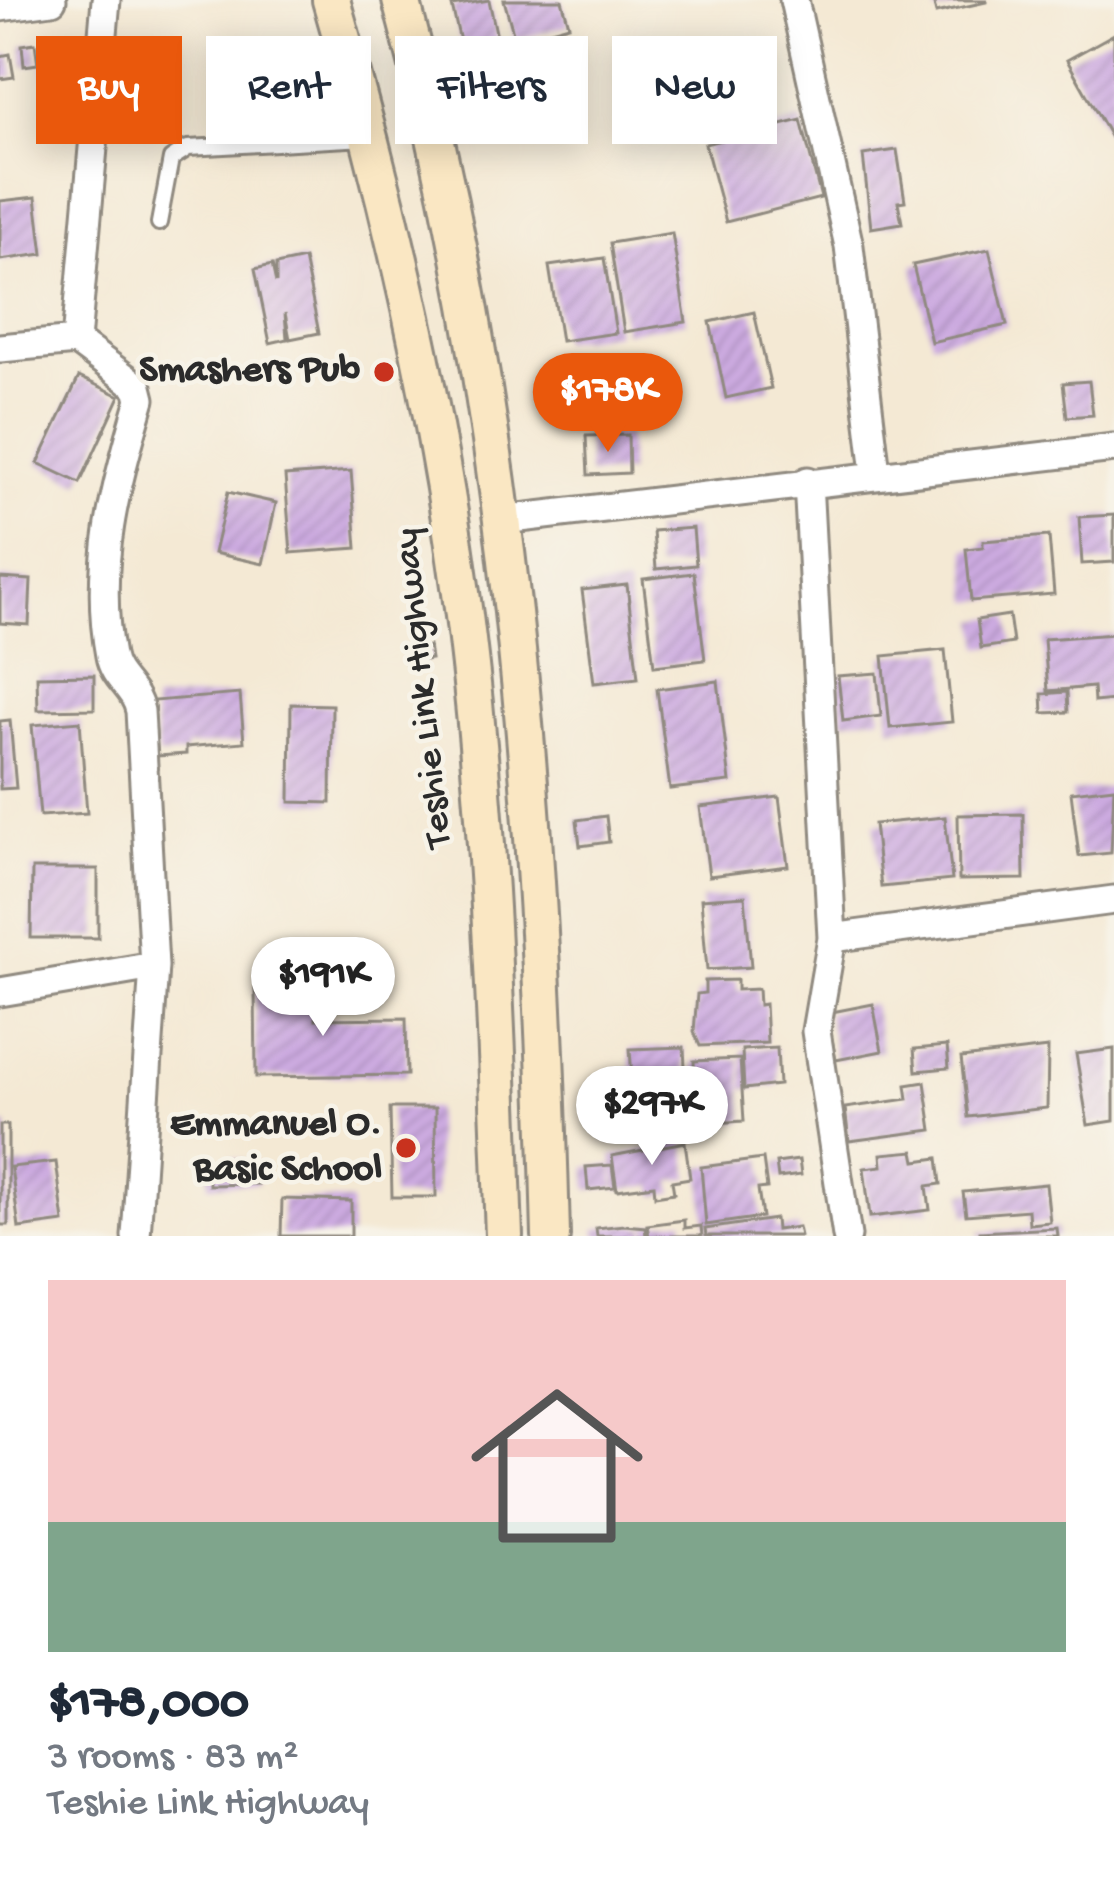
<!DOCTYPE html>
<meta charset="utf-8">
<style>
:root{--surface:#fff;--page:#f2f2f3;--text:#1f2937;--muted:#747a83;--line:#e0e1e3;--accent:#ea580c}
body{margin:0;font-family:"Gochi Hand",sans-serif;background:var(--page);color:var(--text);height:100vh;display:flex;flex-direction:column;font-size:45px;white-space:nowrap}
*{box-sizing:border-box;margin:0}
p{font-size:39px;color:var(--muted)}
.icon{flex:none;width:66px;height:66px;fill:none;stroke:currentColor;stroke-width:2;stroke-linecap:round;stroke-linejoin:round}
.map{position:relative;height:1236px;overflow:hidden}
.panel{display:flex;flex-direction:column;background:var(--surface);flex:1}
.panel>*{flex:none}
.banner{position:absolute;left:36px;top:36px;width:1044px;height:108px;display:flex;gap:24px}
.price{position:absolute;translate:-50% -102px;padding:0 27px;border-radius:42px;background:#fff;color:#222;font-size:39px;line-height:78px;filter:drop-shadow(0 3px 6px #0008)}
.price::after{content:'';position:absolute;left:50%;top:72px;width:36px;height:27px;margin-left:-18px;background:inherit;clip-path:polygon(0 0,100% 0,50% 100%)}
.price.on{background:var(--accent);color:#fff}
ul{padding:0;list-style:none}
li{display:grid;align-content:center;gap:24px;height:636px;padding:0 48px}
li+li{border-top:3px solid var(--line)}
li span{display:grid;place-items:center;height:372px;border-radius:0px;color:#555}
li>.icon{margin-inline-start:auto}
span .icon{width:216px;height:216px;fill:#fffc;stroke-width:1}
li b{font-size:51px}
.chip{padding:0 42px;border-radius:0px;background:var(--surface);box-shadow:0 6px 30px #0003;font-size:42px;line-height:108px}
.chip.on{background:var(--accent);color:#fff}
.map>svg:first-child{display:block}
.building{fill:url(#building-hatch)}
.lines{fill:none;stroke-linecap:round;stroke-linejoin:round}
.lane-casing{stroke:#908a80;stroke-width:20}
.street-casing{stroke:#908a80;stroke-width:33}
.secondary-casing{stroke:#908a80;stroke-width:42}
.lane{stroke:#fff;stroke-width:14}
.street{stroke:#fff;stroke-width:27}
.secondary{stroke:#fae7c3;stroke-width:36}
.poi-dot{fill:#c8321e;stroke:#f7f3e8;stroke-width:4.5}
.labels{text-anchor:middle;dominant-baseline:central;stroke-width:9;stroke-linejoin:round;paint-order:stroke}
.poi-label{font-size:39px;font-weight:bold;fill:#2b2b2b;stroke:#f7f3e8;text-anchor:end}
.street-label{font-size:39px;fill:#2b2b2b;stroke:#f7f3e8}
</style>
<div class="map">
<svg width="1114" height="1236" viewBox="0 0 1114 1236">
<defs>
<pattern id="building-hatch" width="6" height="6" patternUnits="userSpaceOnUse" patternTransform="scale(3)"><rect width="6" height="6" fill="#ccaae0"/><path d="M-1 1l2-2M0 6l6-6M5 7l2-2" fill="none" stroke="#af92c0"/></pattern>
</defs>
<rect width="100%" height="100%" fill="#f7f3e8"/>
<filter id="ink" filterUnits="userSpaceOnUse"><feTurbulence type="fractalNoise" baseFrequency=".00833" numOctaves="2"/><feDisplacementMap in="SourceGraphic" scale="24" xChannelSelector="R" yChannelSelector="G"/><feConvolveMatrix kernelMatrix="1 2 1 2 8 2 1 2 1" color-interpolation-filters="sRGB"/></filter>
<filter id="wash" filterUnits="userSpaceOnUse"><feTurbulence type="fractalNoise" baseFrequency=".004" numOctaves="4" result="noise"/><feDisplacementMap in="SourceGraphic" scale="48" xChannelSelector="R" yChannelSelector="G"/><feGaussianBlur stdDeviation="2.7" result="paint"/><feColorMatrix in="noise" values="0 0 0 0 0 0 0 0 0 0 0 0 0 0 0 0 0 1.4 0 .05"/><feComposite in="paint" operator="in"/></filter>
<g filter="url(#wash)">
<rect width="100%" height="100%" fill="#f4e9d4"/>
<g id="blocks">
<path class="building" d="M489 0 498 42 462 50 452 6Z
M504 0H562L569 25 515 40Z
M933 0H986V2L936 13Z
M1114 34V136L1111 138 1067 60Z
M35 43 38 64 24 66 22 45Z
M82 51 85 74 45 80 42 58Z
M10 54 14 77 0 79V56Z
M801 120 821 198 726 222 705 144Z
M897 150 905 201 898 202 902 223 871 228 863 155Z
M36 197 43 254 0 260V201Z
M672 233 686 322 624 332 610 243Z
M989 249 1007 325 931 342 913 265Z
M604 258 616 333 561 341 549 266Z
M304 259 319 333 290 339 285 313 287 339 270 343 255 269 272 265 276 283V265Z
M754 312 771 388 726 398 710 322Z
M79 377 120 396 80 483 38 463Z
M1089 381 1093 415 1067 417 1063 383Z
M628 435 629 473 588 475 586 436Z
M351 471 357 548 291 553 285 476Z
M228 492 276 503 263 564 214 553Z
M1114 515V562L1082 564 1079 517Z
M693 528 696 565 656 569 653 531Z
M1049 536 1054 594 971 601 966 549 983 547V541Z
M694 573 705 660 654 666 643 579Z
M0 578 31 580 29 625 0 623Z
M627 585 638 678 594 683 582 590Z
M1009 615 1013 643 981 648 977 620Z
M1114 634V700L1094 702 1093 687 1048 691 1044 639Z
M429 646 431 659 406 663 404 650Z
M945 650 952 722 890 728 883 656Z
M877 673 881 716 843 721 838 676Z
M94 675V709L38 710 37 676Z
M718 681 730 782 670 789 657 689Z
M1067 692 1068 712 1043 713 1042 694Z
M240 694 244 742 186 747V754L158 756 153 701Z
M291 704 332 705 331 803 290 802Z
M10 720 16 788 0 789V721Z
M80 721 87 813 40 816 32 725Z
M1114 787 1111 853 1079 856 1071 792Z
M779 797 788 866 709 876 700 807Z
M1023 814 1024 879 959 880 958 815Z
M606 816 609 842 580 846 577 820Z
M945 817 952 880 881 887 874 824Z
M32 869H98V938H31Z
M745 896 751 967 707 970 701 899Z
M737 980V990L758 989 759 1005 765 1004 767 1043 700 1046 694 1032 697 994 705 993V981Z
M316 987V1019L406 1018 407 1075 256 1077 255 988Z
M873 1004 882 1051 836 1060 827 1013Z
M947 1046 949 1068 916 1071 914 1049Z
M684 1047 687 1106 634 1108 630 1049Z
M777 1048 779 1085 744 1089 742 1050Z
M1048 1048 1047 1108 968 1117 961 1058Z
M1114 1049V1121L1088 1125 1076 1054Z
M740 1059 744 1121 697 1124 694 1061Z
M925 1082 932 1130 849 1141 845 1108 908 1099 906 1085Z
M390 1108H435L436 1197H392Z
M0 1125H8V1225H0Z
M685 1142 690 1178 672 1181 674 1193 655 1196 654 1185 617 1190 612 1156Z
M914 1151 916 1161 938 1158 941 1184 927 1186 930 1210 870 1217 864 1168 882 1166 881 1154Z
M229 1157 258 1163V1184L209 1185 208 1165 229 1164Z
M763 1159 767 1188 758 1189 762 1217 706 1225 701 1167Z
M799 1160 801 1175 778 1178 776 1163Z
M56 1162 64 1222 19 1228 11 1167Z
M612 1165 615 1187 588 1190 586 1167Z
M1046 1184 1050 1222 1029 1224 1028 1210 966 1215 963 1192Z
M282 1199 351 1201V1236H281Z
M775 1219 776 1230 798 1227 800 1236H706L705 1229Z
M684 1220V1228L701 1226 702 1236H649L647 1225Z
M624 1225 645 1227 646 1236H597L596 1228Z
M1057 1228 1058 1236H980V1232Z"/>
</g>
</g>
<g filter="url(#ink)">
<use href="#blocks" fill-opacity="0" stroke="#908a80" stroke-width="3"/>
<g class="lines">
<g class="lane-casing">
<path id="lane" d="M159 223 171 159 188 148 366 138"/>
</g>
<g class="street-casing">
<path id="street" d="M106 0 76 341 138 387 141 399C116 483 93 567 110 656 114 679 135 687 140 711L154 966 136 1236
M794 0 849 246 876 473
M0 7 52 0
M0 348 76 341
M808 481 832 938 816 1031 847 1236
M503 520 1114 448
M832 938 1114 900
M0 992 154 966"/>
</g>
<g class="secondary-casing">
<path id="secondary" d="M331 0C387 193 434 394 461 593 490 806 496 1022 504 1236
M401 0C510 404 541 819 551 1236"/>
</g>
<use href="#lane" class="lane"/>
<use href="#street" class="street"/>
<use href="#secondary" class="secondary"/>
</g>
</g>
<g class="poi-dot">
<circle cx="384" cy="372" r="12"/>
<circle cx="406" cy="1148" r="12"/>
</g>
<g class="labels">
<g class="poi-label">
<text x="360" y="372">Smashers Pub</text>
<text x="382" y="1126">Emmanuel O.<tspan x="382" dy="45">Basic School</tspan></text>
</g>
<g class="street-label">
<text transform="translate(425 688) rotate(-96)">Teshie Link Highway</text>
</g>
</g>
</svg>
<b class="price on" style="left:608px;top:455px">$178K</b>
<b class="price" style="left:323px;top:1039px">$191K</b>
<b class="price" style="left:652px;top:1168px">$297K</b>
<div class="banner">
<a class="chip on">Buy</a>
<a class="chip">Rent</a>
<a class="chip">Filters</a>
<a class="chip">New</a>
</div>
</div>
<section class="panel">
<ul>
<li><span style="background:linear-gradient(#f6c9c9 65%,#7fa58c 0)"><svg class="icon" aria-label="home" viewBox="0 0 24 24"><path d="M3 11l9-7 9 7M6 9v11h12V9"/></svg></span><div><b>$178,000</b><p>3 rooms · 83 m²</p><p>Teshie Link Highway</p></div></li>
</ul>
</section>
